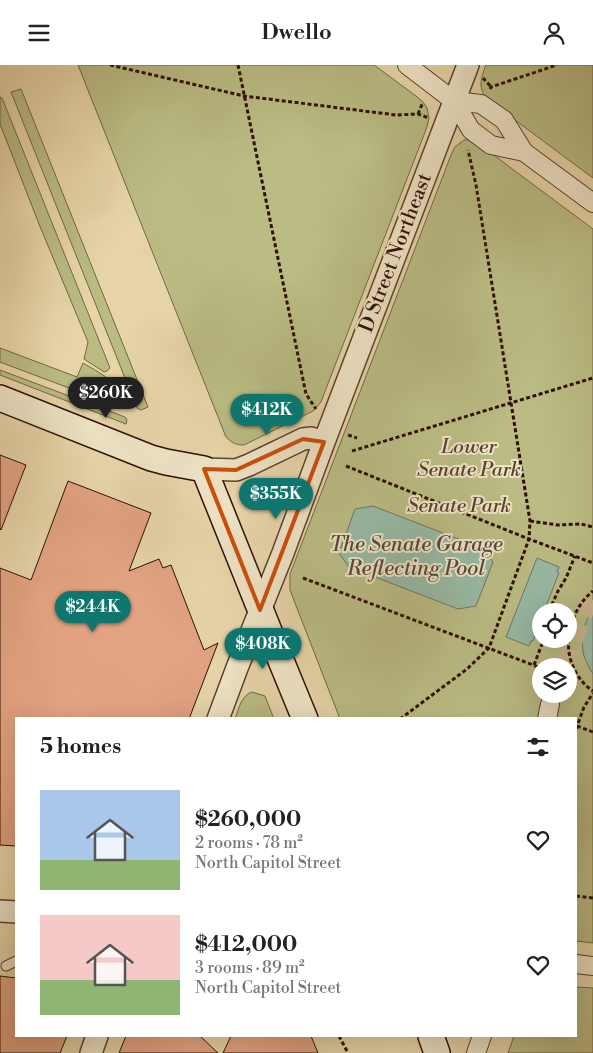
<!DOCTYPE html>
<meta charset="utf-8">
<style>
:root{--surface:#fff;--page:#f6f6f6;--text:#222;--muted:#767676;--accent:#0f766e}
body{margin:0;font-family:"Libre Bodoni",serif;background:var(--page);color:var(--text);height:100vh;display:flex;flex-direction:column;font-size:19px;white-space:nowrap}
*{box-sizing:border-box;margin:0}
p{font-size:16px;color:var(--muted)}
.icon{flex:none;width:28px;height:28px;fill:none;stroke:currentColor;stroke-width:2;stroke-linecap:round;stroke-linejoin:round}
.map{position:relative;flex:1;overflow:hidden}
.drawer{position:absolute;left:15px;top:652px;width:562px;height:320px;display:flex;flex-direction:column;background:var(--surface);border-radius:0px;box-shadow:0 5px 20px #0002}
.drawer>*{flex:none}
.buttons{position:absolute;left:532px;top:538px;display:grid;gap:10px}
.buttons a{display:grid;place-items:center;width:45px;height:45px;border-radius:50%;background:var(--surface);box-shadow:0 5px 20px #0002;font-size:25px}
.price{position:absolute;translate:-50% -42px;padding:0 11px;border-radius:18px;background:var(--accent);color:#fff;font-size:16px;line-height:32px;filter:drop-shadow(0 1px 2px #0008)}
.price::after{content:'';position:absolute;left:50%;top:30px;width:15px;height:11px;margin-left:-8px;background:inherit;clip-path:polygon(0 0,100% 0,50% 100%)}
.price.selected{background:#222;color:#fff}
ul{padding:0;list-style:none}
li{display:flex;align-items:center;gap:15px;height:125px;padding:0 25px}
li span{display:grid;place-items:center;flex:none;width:140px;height:100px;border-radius:0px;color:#555}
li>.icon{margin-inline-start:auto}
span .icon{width:60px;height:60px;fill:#fffc;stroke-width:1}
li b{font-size:21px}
h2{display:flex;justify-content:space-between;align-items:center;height:60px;padding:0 25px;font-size:21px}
header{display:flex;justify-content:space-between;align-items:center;height:65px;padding:0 25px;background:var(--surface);font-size:22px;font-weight:600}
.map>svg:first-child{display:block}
.green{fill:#babc84;stroke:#746644;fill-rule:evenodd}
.water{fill:#97b9a5;stroke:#6d7565}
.building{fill:#e2a382;stroke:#2e0f05}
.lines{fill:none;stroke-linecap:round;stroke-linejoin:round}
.minor-tunnel{stroke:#cbb790;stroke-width:18;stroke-dasharray:18 9;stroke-linecap:butt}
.service-casing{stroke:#5c402e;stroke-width:11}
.minor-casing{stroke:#5c402e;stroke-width:20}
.tertiary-casing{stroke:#5c402e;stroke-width:24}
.secondary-casing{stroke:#2e0f05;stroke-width:28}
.path{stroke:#2e0f05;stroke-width:3;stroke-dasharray:4 2.5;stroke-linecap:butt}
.service{stroke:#efe4c7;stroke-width:9}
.minor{stroke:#efe4c7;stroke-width:18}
.tertiary{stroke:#efe4c7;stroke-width:21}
.secondary{stroke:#efe4c7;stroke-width:25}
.marked{fill:none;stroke:#cc4e0b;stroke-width:4;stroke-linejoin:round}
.labels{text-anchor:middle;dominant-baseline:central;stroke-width:4;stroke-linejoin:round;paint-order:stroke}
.street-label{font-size:20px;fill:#2e0f05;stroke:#efe4c7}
.park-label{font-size:20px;font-style:italic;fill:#58432b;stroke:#efe4c7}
.water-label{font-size:21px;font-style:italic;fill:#534a3d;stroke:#efe4c7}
</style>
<header><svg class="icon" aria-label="menu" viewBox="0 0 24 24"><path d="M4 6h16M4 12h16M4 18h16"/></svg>Dwello<svg class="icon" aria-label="person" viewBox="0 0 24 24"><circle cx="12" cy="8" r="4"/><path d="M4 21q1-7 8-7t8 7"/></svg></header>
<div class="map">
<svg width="593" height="988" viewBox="0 0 593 988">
<rect width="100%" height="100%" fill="#e7d5a9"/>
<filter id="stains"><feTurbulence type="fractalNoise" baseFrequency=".004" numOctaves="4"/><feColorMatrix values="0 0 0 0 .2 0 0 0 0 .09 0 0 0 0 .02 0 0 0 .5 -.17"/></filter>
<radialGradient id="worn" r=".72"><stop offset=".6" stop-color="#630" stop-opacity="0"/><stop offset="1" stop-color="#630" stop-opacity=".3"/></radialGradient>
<path class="green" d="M78 0H374L416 31 423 37 427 43 429 53 427 62 324 329 321 337 313 346 244 380C236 380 232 378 226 372Z
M486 0H593V113L488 35C477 23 481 13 486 0Z
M21 24 148 342 141 345 137 343 119 298 11 27Z
M0 32 2 33 110 303 107 306 104 307 84 294 88 277 39 159 0 59Z
M464 75H471L481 80 511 103 593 164V878L576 876V654H340L290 525V509L451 90 455 82ZM541 546H569V574H541ZM541 601H569V629H541Z
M0 283 77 312 83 298C94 305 129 321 116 337L112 338 106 337 0 297Z
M0 305 125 352 127 355 126 359 0 310Z
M252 627 265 631 274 654H235C239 643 241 631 252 627Z
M576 922 593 923V988H508L514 971H576Z"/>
<path class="water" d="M373 441 482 483 493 497 476 541 458 544 349 502 339 488 355 444Z
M537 493 559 502 557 507 559 508 544 546H541V554L533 576H531L529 581 506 572Z
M593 545V609C589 603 586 597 584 591 580 576 583 557 593 545Z"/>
<path class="building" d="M0 390 26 400 1 465 0 464Z
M68 416 151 448 129 506 159 494 163 503 171 500 204 585 218 578 189 654H16V781L0 780V503L31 515Z
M0 911 16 913V971H67L60 988H0Z
M126 971H200L218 988H119Z
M231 971H311L318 988H223Z"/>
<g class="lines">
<path class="minor-tunnel" d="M564 601 593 524"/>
<g class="service-casing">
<path id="service" d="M6 901 16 896"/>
</g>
<g class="minor-casing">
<path id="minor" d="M407 0 454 36 471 65 491 80 524 87
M454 36 481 39 504 55 524 87 593 138
M547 654 550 639
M576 899 593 901
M476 988 482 971"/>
</g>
<g class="tertiary-casing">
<path id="tertiary" d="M204 404 236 405 249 400 303 374 311 373 324 377
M218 654 237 603 283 488 324 377 468 0
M0 846 16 847
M91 988 97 971"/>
</g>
<g class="secondary-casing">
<path id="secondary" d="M0 333 151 393 166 397 204 404 275 581 305 654
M431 971 437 988"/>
</g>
<path class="path" d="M110 0 244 31 396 50 418 49 429 53
M238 0 306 329 316 344
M483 13 491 22
M490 24 491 22 557 0
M418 49 423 37
M348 370 357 373
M352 386 593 313
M346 401 529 474 593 498
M530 456 558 460 581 459 593 462
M303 513 541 603
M550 544 557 546
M549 546 558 526 566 513 575 491
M569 573C572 554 577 539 593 526
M569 574C566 593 577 616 593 626
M534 600 542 579 543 574
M400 654 467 604 489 583 529 474 530 456 476 120 468 85
M577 661 593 667
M576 664 584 642 593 628
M576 831 593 833
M339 971 348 988"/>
<use href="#service" class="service"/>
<use href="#minor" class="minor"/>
<use href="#tertiary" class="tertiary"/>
<use href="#secondary" class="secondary"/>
</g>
<path class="marked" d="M303 374 324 377 260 545 204 404 236 405Z"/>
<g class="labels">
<g class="street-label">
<text transform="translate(396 188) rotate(-69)">D Street Northeast</text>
</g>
<g class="park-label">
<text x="469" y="382">Lower<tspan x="469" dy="23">Senate Park</tspan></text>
<text x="459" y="441">Senate Park</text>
</g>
<g class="water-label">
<text x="416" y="480">The Senate Garage<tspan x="416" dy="24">Reflecting Pool</tspan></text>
</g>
</g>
<rect width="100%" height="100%" filter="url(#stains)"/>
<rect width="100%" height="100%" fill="url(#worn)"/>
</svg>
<div class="buttons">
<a><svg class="icon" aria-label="locate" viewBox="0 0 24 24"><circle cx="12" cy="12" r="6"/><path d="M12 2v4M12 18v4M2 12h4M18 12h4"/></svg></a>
<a><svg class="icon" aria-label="layers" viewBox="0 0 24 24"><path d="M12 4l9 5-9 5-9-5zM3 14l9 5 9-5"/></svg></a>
</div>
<b class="price selected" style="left:106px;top:354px">$260K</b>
<b class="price" style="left:267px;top:371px">$412K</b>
<b class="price" style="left:276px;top:455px">$355K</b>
<b class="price" style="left:93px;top:568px">$244K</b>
<b class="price" style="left:263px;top:605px">$408K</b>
<section class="drawer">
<h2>5 homes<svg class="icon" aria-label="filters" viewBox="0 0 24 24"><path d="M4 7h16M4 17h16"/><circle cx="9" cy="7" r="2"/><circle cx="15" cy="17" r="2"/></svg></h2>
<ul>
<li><span style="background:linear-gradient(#a9c7e8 70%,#8fb573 0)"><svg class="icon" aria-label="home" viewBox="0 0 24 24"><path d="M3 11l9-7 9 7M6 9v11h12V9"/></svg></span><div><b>$260,000</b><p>2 rooms · 78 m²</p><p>North Capitol Street</p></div><svg class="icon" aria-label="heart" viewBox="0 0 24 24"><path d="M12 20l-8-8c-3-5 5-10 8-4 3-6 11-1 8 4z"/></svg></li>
<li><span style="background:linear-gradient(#f6c9c9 65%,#8fb573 0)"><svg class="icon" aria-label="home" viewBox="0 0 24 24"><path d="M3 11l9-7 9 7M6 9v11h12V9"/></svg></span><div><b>$412,000</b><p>3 rooms · 89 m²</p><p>North Capitol Street</p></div><svg class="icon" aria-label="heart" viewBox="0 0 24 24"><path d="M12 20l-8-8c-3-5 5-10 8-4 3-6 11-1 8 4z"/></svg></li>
</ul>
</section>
</div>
